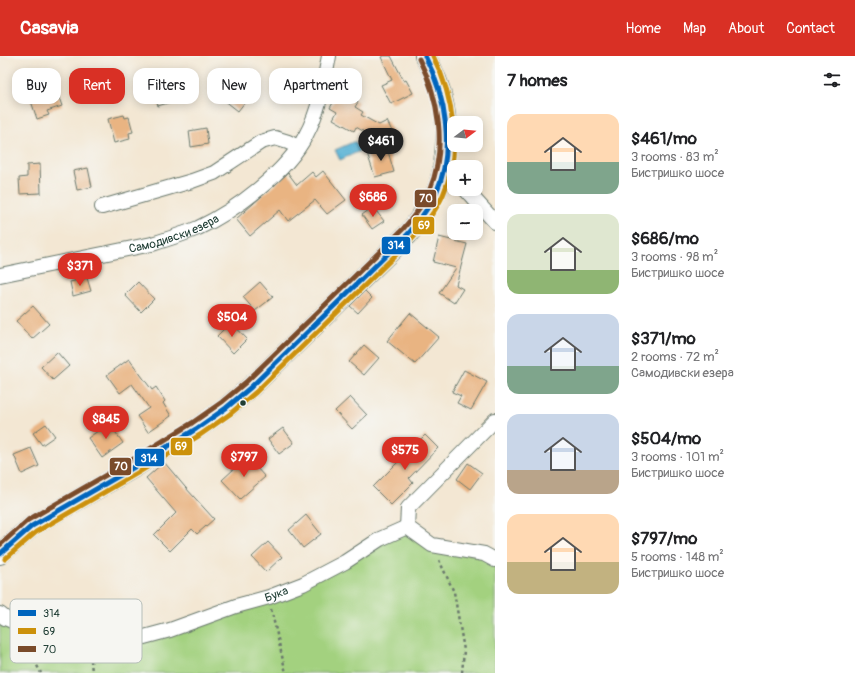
<!DOCTYPE html>
<meta charset="utf-8">
<style>
:root{--surface:#fff;--page:#f2f2f2;--text:#202124;--muted:#757577;--accent:#d93025}
body{margin:0;font-family:Pangolin,sans-serif;background:var(--page);color:var(--text);height:100vh;display:flex;flex-direction:column;font-size:15px;white-space:nowrap}
*{box-sizing:border-box;margin:0}
p{font-size:13px;color:var(--muted)}
.icon{flex:none;width:22px;height:22px;fill:none;stroke:currentColor;stroke-width:2;stroke-linecap:round;stroke-linejoin:round}
.map{position:relative;flex:1;overflow:hidden}
.details{display:flex;flex-direction:column;background:var(--surface);width:360px}
.details>*{flex:none}
.hud{position:absolute;left:12px;top:12px;width:380px;height:36px;display:flex;gap:8px}
.needle{width:26px;rotate:74deg}
.buttons{position:absolute;left:447px;top:60px;display:grid;gap:8px}
.buttons a{display:grid;place-items:center;width:36px;height:36px;border-radius:8px;background:var(--surface);box-shadow:0 2px 10px #0003;font-size:20px}
.price{position:absolute;translate:-50% -34px;padding:0 9px;border-radius:14px;background:var(--accent);color:#fff;font-size:13px;line-height:26px;filter:drop-shadow(0 1px 2px #0008)}
.price::after{content:'';position:absolute;left:50%;top:24px;width:12px;height:9px;margin-left:-6px;background:inherit;clip-path:polygon(0 0,100% 0,50% 100%)}
.price.on{background:#222;color:#fff}
ul{padding:0;list-style:none}
li{display:flex;align-items:center;gap:12px;height:100px;padding:0 12px}
li span{display:grid;place-items:center;flex:none;width:112px;height:80px;border-radius:12px;color:#555}
li>.icon{margin-inline-start:auto}
span .icon{width:48px;height:48px;fill:#fffc;stroke-width:1}
li b{font-size:17px}
h2{display:flex;justify-content:space-between;align-items:center;height:48px;padding:0 12px;font-size:17px}
.pill{padding:0 14px;border-radius:12px;background:var(--surface);box-shadow:0 2px 10px #0003;font-size:14px;line-height:36px}
.pill.on{background:var(--accent);color:#fff}
header{display:flex;align-items:center;gap:24px;box-sizing:border-box;height:56px;padding:0 20px;background:var(--accent);color:#fff}
header strong{font-size:19px}
nav{display:flex;gap:22px;margin-inline-start:auto;font-size:14px}
main{display:flex;flex:1;min-height:0}
.map>svg:first-child{display:block}
.green{fill:#a3d17f;stroke:#61875a}
.water{fill:#56b1d4;stroke:#3a7784}
.building{fill:#e9b482}
.lines{fill:none;stroke-linecap:round;stroke-linejoin:round}
.street-casing{stroke:#69786c;stroke-width:16}
.secondary-casing{stroke:#69786c;stroke-width:22}
.path{stroke:#69786c;stroke-width:2.5;stroke-dasharray:3 3;stroke-linecap:butt}
.street{stroke:#fff;stroke-width:14}
.secondary{stroke:#fff;stroke-width:20}
.bus-1-casing{stroke:#f6f6f2;stroke-width:8}
.bus-2-casing{stroke:#f6f6f2;stroke-width:8}
.bus-3-casing{stroke:#f6f6f2;stroke-width:8}
.bus-1{stroke:#0065bd;stroke-width:5}
.bus-2{stroke:#cc910a;stroke-width:5}
.bus-3{stroke:#7a4b2a;stroke-width:5}
.bus-dot{fill:#1f3d34;stroke:#f6f6f2;stroke-width:1.5}
.labels{text-anchor:middle;dominant-baseline:central;stroke-width:4;stroke-linejoin:round;paint-order:stroke}
.street-label{font-size:12px;fill:#1f3d34;stroke:#f6f6f2}
.key{fill:#f6f6f2;stroke:#b6beb9;stroke-width:1}
.key-label{font-size:11px;fill:#1f3d34}
.line-badge{stroke:#f6f6f2;stroke-width:1.5}
.badge-label{font-size:11px;text-anchor:middle;font-weight:bold;fill:#fff}
</style>
<header>
<strong>Casavia</strong>
<nav><a>Home</a><a>Map</a><a>About</a><a>Contact</a></nav>
</header>
<main>
<div class="map">
<svg width="495" height="617" viewBox="0 0 495 617">
<rect width="100%" height="100%" fill="#f6f6f2"/>
<filter id="ink" filterUnits="userSpaceOnUse"><feTurbulence type="fractalNoise" baseFrequency=".025" numOctaves="2"/><feDisplacementMap in="SourceGraphic" scale="8" xChannelSelector="R" yChannelSelector="G"/><feConvolveMatrix kernelMatrix="1 2 1 2 8 2 1 2 1" color-interpolation-filters="sRGB"/></filter>
<filter id="wash" filterUnits="userSpaceOnUse"><feTurbulence type="fractalNoise" baseFrequency=".012" numOctaves="4" result="noise"/><feDisplacementMap in="SourceGraphic" scale="16" xChannelSelector="R" yChannelSelector="G"/><feGaussianBlur stdDeviation="0.9" result="paint"/><feColorMatrix in="noise" values="0 0 0 0 0 0 0 0 0 0 0 0 0 0 0 0 0 1.4 0 .05"/><feComposite in="paint" operator="in"/></filter>
<g filter="url(#wash)">
<rect width="100%" height="100%" fill="#f3e7d3"/>
<path class="green" d="M407 471 432 489 495 504V617H0V558L91 592 269 541Z"/>
<path class="water" d="M353 86H356L360 95 340 104 335 94Z"/>
<g id="blocks">
<path class="building" d="M383 0H391L404 25 406 24 413 37 391 48 381 29 392 24 381 1Z
M229 19 252 37 238 55 219 40 226 31 222 28Z
M168 26 174 45 158 50 153 31Z
M55 30 62 50 47 55 49 59 37 63 29 39Z
M339 36 358 46 355 51 363 56 361 59 379 69 387 65 393 77 380 85 356 71 354 75 333 63 337 56 330 52Z
M124 59 125 62 129 61 133 76 129 77 130 83 114 87 108 63Z
M206 72 208 88 191 91 189 75Z
M387 92 394 116 375 121 367 97Z
M40 108 41 137 20 138 19 122 27 121V109Z
M88 112 92 131 77 134 73 115Z
M323 115 346 144 327 158 315 144 288 165 280 154 250 180 236 163 288 117 297 129 312 116 316 121Z
M373 151 384 165 372 173 362 159Z
M439 181 467 188 456 229 463 233 454 247 439 237 456 212 433 206Z
M87 222 91 235 73 240 70 226Z
M138 226 154 243 141 256 125 239Z
M260 226 273 241 255 255 243 241Z
M365 235 372 242 358 257 350 250Z
M33 250 49 268 32 283 16 265Z
M410 257 439 281 415 308 387 285Z
M231 266 247 283 233 297 217 280Z
M364 289 379 302 364 319 349 306Z
M57 296 69 310 53 324 41 311Z
M129 303 152 334 156 331 165 345 163 347 171 360 148 376 137 360 149 352 132 328 120 337 107 319Z
M464 314 487 326 471 354 457 347 461 340 452 336Z
M350 341 367 359 352 373 335 355Z
M109 367 123 387 102 402 88 382Z
M46 368 55 380 42 389 33 377Z
M283 372 294 387 279 398 268 383Z
M425 379 438 392 409 422 413 427 391 449 373 431Z
M31 392 39 410 22 418 14 399Z
M247 401 265 421 240 443 222 424Z
M164 406 185 431 214 463 197 478 192 473 170 495 154 479 176 457 146 422Z
M468 407 482 417 470 433 457 423Z
M306 459 321 478 303 492 289 474Z
M268 486 282 501 266 516 252 501Z"/>
</g>
</g>
<g filter="url(#ink)">
<use href="#blocks" fill-opacity="0" stroke="#69786c" stroke-width="1"/>
<g class="lines">
<g class="street-casing">
<g id="street">
<path d="M465 133 495 166"/>
<path d="M102 151 192 125 214 117 261 86 275 82 288 86 298 91"/>
<path id="s1" d="M0 219 152 188C168 183 184 178 198 172 236 154 287 116 306 79 319 55 324 27 329 0"/>
<path d="M407 471 408 452 495 364"/>
<path d="M407 471 432 489 484 498 495 504"/>
<path id="s2" d="M0 558 5 562 27 571 91 592 118 588 170 574 236 550 269 541 303 528 345 506 380 483 407 471"/>
</g>
</g>
<g class="secondary-casing">
<path id="secondary" d="M0 498 32 470 136 410 196 373 226 352 251 331 408 178C419 165 428 152 436 137 447 112 449 69 442 43 439 28 432 13 425 0"/>
</g>
<path class="path" d="M439 504 454 536 464 594 462 617
M271 553 286 617
M30 587 34 604 41 617
M91 604 92 617"/>
<use href="#street" class="street"/>
<use href="#secondary" class="secondary"/>
<g class="bus-1-casing">
<path id="bus-1" d="M0 498 32 470 136 410 196 373 226 352 251 331 408 178C418 166 429 152 436 137 455 95 446 40 425 0"/>
</g>
<g class="bus-2-casing">
<path id="bus-2" d="M5 503 36 476 139 416 200 379 230 358 256 336 413 182C424 169 436 155 443 139 462 96 454 41 433 0"/>
</g>
<g class="bus-3-casing">
<path id="bus-3" d="M0 489 28 464 132 404 192 367 222 346 246 326 403 173C413 161 424 148 430 133 447 91 439 42 419 3"/>
</g>
<use href="#bus-1" class="bus-1"/>
<use href="#bus-2" class="bus-2"/>
<use href="#bus-3" class="bus-3"/>
</g>
</g>
<circle class="bus-dot" cx="243" cy="347" r="3.5"/>
<g class="labels">
<g class="street-label">
<text stroke="none"><textPath href="#s1" startOffset="179">Самодивски езера</textPath></text>
<text stroke="none"><textPath href="#s2" startOffset="291">Бука</textPath></text>
</g>
</g>
<rect x="10" y="543" width="132" height="64" rx="6" class="key"/>
<rect x="18" y="554" width="18" height="6" fill="#0065bd"/>
<rect x="18" y="572" width="18" height="6" fill="#cc910a"/>
<rect x="18" y="590" width="18" height="6" fill="#7a4b2a"/>
<g class="key-label">
<text x="43" y="561">314</text>
<text x="43" y="579">69</text>
<text x="43" y="597">70</text>
</g>
<g class="line-badge">
<rect x="414" y="133" width="23" height="19" rx="4" fill="#7a4b2a"/>
<rect x="412" y="160" width="23" height="19" rx="4" fill="#cc910a"/>
<rect x="381" y="180" width="30" height="19" rx="4" fill="#0065bd"/>
<rect x="170" y="381" width="23" height="19" rx="4" fill="#cc910a"/>
<rect x="134" y="392" width="31" height="19" rx="4" fill="#0065bd"/>
<rect x="109" y="401" width="23" height="19" rx="4" fill="#7a4b2a"/>
</g>
<g class="badge-label">
<text x="426" y="146">70</text>
<text x="424" y="173">69</text>
<text x="396" y="193">314</text>
<text x="181" y="394">69</text>
<text x="149" y="406">314</text>
<text x="121" y="414">70</text>
</g>
</svg>
<div class="buttons">
<a><svg class="needle" viewBox="-14 -14 28 28"><path d="M0-13l5 13h-10z" fill="#e53935"/><path d="M0 13l5-13h-10z" fill="#757577"/></svg></a>
<a>+</a>
<a>−</a>
</div>
<b class="price on" style="left:381px;top:106px">$461</b>
<b class="price" style="left:373px;top:162px">$686</b>
<b class="price" style="left:80px;top:231px">$371</b>
<b class="price" style="left:232px;top:282px">$504</b>
<b class="price" style="left:106px;top:384px">$845</b>
<b class="price" style="left:405px;top:415px">$575</b>
<b class="price" style="left:244px;top:422px">$797</b>
<div class="hud">
<a class="pill">Buy</a>
<a class="pill on">Rent</a>
<a class="pill">Filters</a>
<a class="pill">New</a>
<a class="pill">Apartment</a>
</div>
</div>
<section class="details">
<h2>7 homes<svg class="icon" aria-label="filters" viewBox="0 0 24 24"><path d="M4 7h16M4 17h16"/><circle cx="9" cy="7" r="2"/><circle cx="15" cy="17" r="2"/></svg></h2>
<ul>
<li><span style="background:linear-gradient(#ffd9b3 60%,#7fa58c 0)"><svg class="icon" aria-label="home" viewBox="0 0 24 24"><path d="M3 11l9-7 9 7M6 9v11h12V9"/></svg></span><div><b>$461/mo</b><p>3 rooms · 83 m²</p><p>Бистришко шосе</p></div></li>
<li><span style="background:linear-gradient(#dfe7d0 70%,#8fb573 0)"><svg class="icon" aria-label="home" viewBox="0 0 24 24"><path d="M3 11l9-7 9 7M6 9v11h12V9"/></svg></span><div><b>$686/mo</b><p>3 rooms · 98 m²</p><p>Бистришко шосе</p></div></li>
<li><span style="background:linear-gradient(#c9d6e8 65%,#7fa58c 0)"><svg class="icon" aria-label="home" viewBox="0 0 24 24"><path d="M3 11l9-7 9 7M6 9v11h12V9"/></svg></span><div><b>$371/mo</b><p>2 rooms · 72 m²</p><p>Самодивски езера</p></div></li>
<li><span style="background:linear-gradient(#c9d6e8 70%,#b9a48a 0)"><svg class="icon" aria-label="home" viewBox="0 0 24 24"><path d="M3 11l9-7 9 7M6 9v11h12V9"/></svg></span><div><b>$504/mo</b><p>3 rooms · 101 m²</p><p>Бистришко шосе</p></div></li>
<li><span style="background:linear-gradient(#ffd9b3 60%,#c2b280 0)"><svg class="icon" aria-label="home" viewBox="0 0 24 24"><path d="M3 11l9-7 9 7M6 9v11h12V9"/></svg></span><div><b>$797/mo</b><p>5 rooms · 148 m²</p><p>Бистришко шосе</p></div></li>
</ul>
</section>
</main>
